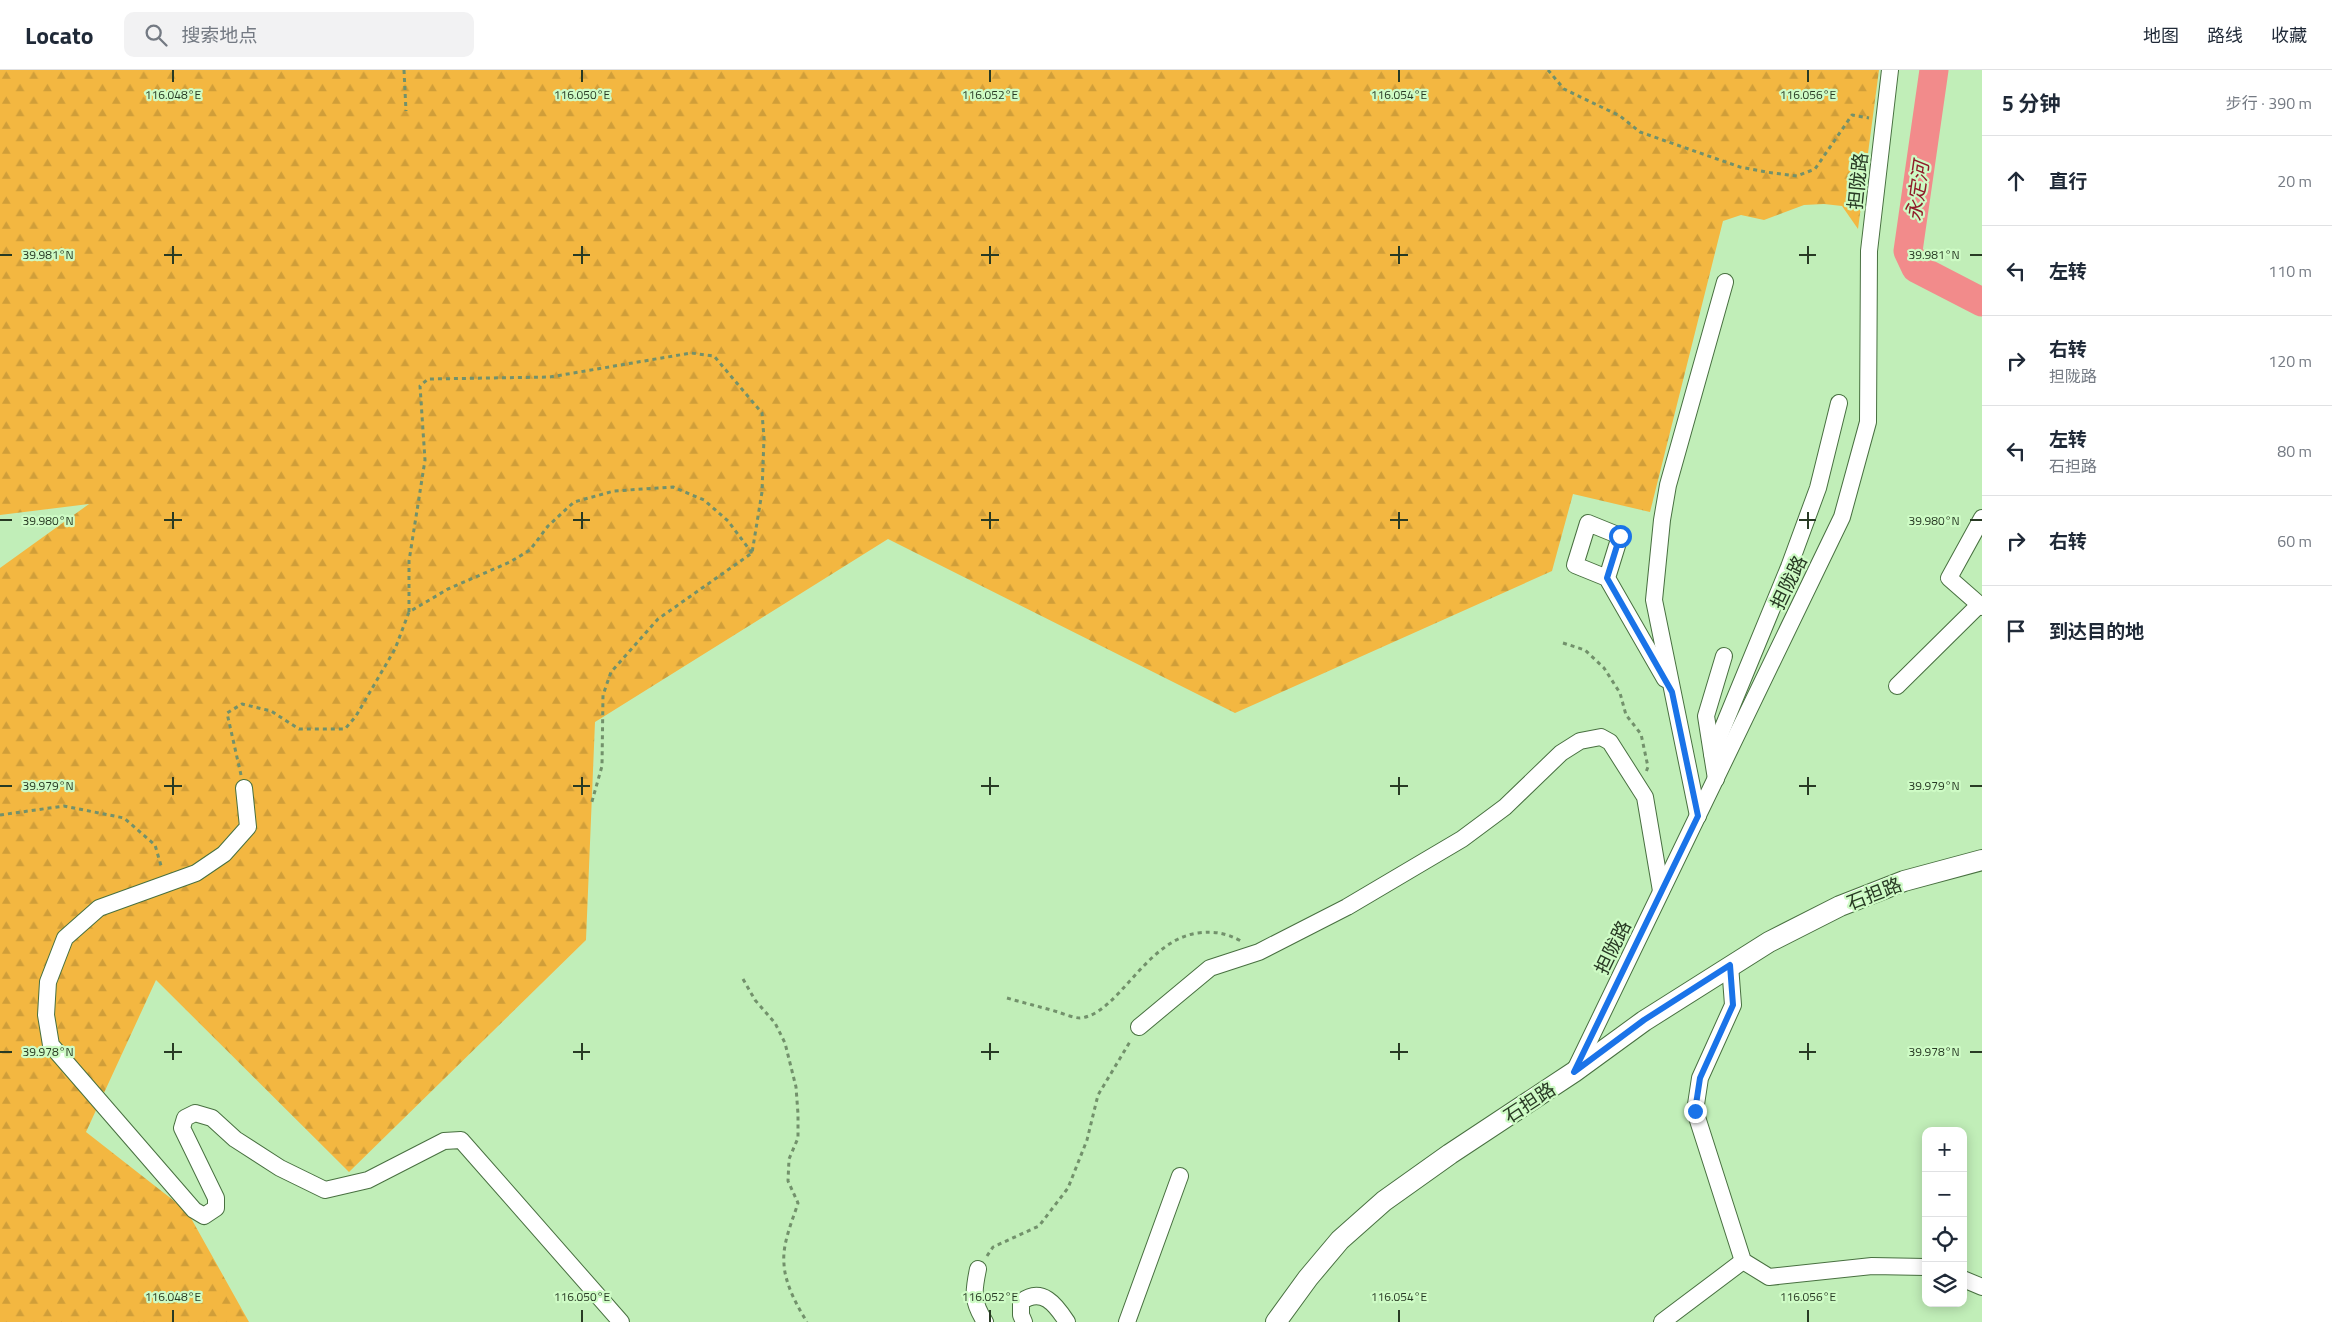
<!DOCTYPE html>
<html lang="zh">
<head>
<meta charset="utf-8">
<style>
	:root { --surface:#fff; --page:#f2f2f3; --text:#1f2937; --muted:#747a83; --line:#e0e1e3 }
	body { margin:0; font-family:"Titillium Web","Noto Sans SC",sans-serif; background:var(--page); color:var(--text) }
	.controls { position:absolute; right:15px; bottom:15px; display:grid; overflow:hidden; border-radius:10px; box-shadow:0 2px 12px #0003 }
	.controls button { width:45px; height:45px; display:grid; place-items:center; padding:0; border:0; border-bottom:1px solid var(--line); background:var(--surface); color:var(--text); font:25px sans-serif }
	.stop { position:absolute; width:15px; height:15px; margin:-11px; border:4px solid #1a73e8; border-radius:50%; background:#fff }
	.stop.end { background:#1a73e8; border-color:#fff; box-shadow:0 1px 5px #0008 }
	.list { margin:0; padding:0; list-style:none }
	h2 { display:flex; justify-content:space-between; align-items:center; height:65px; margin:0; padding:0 20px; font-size:21px }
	h2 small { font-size:16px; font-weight:400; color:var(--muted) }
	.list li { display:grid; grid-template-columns:32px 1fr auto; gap:15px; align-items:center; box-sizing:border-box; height:90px; padding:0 20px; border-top:1px solid var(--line) }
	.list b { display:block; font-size:19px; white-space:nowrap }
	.list p { margin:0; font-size:16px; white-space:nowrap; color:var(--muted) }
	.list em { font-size:16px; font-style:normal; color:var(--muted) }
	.icon { flex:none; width:28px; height:28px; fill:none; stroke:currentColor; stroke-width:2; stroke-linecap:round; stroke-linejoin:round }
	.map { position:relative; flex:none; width:1982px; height:1252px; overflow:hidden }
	header { display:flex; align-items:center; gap:30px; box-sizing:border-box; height:70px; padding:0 25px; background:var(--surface); border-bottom:1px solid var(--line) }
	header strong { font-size:24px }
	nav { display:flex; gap:28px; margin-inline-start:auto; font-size:18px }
	.search { width:350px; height:45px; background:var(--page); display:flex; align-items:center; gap:12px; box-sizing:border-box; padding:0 18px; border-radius:10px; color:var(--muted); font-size:19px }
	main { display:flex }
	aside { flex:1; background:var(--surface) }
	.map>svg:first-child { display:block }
</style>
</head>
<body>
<header>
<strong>Locato</strong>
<div class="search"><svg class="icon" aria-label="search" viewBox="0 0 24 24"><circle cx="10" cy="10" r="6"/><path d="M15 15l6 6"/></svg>搜索地点</div>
<nav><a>地图</a><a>路线</a><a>收藏</a></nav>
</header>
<main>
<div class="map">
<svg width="1982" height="1252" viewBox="0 0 1982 1252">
	<defs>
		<pattern id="forest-firs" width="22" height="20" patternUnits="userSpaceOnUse" patternTransform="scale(1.25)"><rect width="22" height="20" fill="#f3b741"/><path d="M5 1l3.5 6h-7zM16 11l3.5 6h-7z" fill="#d09e39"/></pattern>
	</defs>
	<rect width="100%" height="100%" fill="#c1eeb8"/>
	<path fill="url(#forest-firs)" d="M0 0H1879L1858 159 1842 136 1824 134 1804 135 1764 150 1741 145 1723 151 1650 442 1573 424 1552 501 1235 643 888 469 595 652 586 870 349 1102 156 910 86 1062 187 1141 249 1252H0V498L89 434 0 445Z"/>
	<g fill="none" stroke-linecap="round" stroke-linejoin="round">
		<path stroke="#f28b8b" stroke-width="29" d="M1934 0 1908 181 1916 198 1982 232"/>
		<g stroke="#487040" stroke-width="18">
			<g id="minor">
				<path d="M1982 448 1949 508 1982 537"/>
				<path d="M1607 508 1575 495 1588 453 1620 466 1607 508 1665 609"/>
				<path d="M1897 616 1979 535"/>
				<path d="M1712 684 1706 646 1724 586"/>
				<path d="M1716 709 1712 684 1789 497 1818 418 1839 333"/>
				<path d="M244 718 248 757 224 784 196 803 99 838 65 868 48 912 46 945 51 975 194 1140 204 1146 216 1138V1128L182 1058 185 1048 195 1043 212 1048 235 1069 280 1098 325 1120 368 1110 444 1071 461 1070 621 1252"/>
				<path d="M1698 746 1654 530 1662 450 1668 415 1725 212"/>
				<path d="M1730 895 1733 935 1700 1008 1695 1041 1743 1191 1769 1207 1872 1196 1926 1197"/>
				<path d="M1139 957 1210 898 1259 882 1347 837 1462 769 1505 737 1561 683 1580 671 1601 667 1610 672 1645 727 1661 821"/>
				<path d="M1574 1002 1842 447 1868 352 1869 181 1890 0"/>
				<path d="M978 1199C973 1223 972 1231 985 1252"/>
				<path d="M1963 1209 1982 1217"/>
				<path d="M1024 1252 1021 1245V1232C1042 1216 1056 1235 1067 1252"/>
				<path d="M1127 1252 1180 1106"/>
				<path d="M1662 1252 1743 1191"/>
			</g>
		</g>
		<g stroke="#487040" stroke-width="22">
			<path id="major" d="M1276 1252 1308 1208 1340 1170 1384 1131 1450 1084 1574 1002 1644 951 1769 872 1840 836 1904 811 1982 790"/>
		</g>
		<g stroke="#72916b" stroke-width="3" stroke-dasharray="4 4" stroke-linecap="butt">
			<path d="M404 0 406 41"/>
			<path d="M1548 0 1564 19 1620 46 1640 62 1740 97 1766 102 1797 106 1815 99 1852 45 1869 48"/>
			<path d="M409 542V491L425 390 420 316 428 309 550 307 691 283 714 286 762 343 764 368 762 422 752 483 658 549 611 602 603 625 602 696 591 735"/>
			<path d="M1563 573 1585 580 1604 598 1620 623 1626 645 1641 664 1648 697 1646 702"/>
			<path d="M241 705 227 643 242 634 271 641 299 659H345L356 646 395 579 409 542 448 519 510 492 530 480 548 456 574 432 614 421 673 417 704 430 728 451 752 483"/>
			<path d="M0 745 64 736 124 748 155 775 162 799"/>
			<path d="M743 909 755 930 775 953 785 973 796 1017 798 1044V1068L789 1089 788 1111 798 1133C792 1152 782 1174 784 1194 785 1214 797 1236 807 1252"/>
			<path d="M1007 928C1024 933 1041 937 1058 942 1064 944 1074 948 1080 948 1118 945 1145 870 1198 863 1215 861 1226 863 1241 871"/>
			<path d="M987 1186 993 1177 1039 1156 1068 1118 1087 1070 1098 1025 1131 970"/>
		</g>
		<use href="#minor" stroke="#fff" stroke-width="16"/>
		<use href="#major" stroke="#fff" stroke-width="20"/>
	</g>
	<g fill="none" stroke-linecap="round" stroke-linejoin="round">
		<path stroke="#1a73e8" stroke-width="6" d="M1620 466 1607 508 1672 622 1698 746 1574 1002 1644 950 1730 895 1733 935 1700 1008 1695 1041"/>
	</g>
	<path fill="none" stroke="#283a24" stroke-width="2" d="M173 0V12M582 0V12M990 0V12M1399 0V12M1808 0V12M173 176V194M582 176V194M990 176V194M1399 176V194M1808 176V194M0 185H12M164 185H182M573 185H590M981 185H999M1390 185H1408M1799 185H1816M1970 185H1982M173 442V459M582 442V459M990 442V459M1399 442V459M1808 442V459M0 450H12M164 450H182M573 450H590M981 450H999M1390 450H1408M1799 450H1816M1970 450H1982M173 707V725M582 707V725M990 707V725M1399 707V725M1808 707V725M0 716H12M164 716H182M573 716H590M981 716H999M1390 716H1408M1799 716H1816M1970 716H1982M173 973V990M582 973V990M990 973V990M1399 973V990M1808 973V990M0 982H12M164 982H182M573 982H590M981 982H999M1390 982H1408M1799 982H1816M1970 982H1982M173 1240V1252M582 1240V1252M990 1240V1252M1399 1240V1252M1808 1240V1252"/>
	<g text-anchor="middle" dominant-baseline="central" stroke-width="4.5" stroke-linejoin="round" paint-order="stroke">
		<g font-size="19" fill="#283a24" stroke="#cefbc5">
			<text transform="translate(1857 111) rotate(-84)">担陇路</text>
			<text transform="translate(1788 512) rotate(-64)">担陇路</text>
			<text transform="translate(1874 823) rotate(-21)">石担路</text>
			<text transform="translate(1612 877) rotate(-64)">担陇路</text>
			<text transform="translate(1529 1032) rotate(-33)">石担路</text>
		</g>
		<g font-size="20" font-style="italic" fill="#8f1c2a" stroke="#cefbc5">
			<text transform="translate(1917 121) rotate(-82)">永定河</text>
		</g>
	</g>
	<g font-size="12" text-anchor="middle" fill="#283a24" stroke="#cefbc5" stroke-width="4.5" stroke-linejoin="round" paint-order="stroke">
		<text x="173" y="29">116.048°E</text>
		<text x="582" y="29">116.050°E</text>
		<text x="990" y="29">116.052°E</text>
		<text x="1399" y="29">116.054°E</text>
		<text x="1808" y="29">116.056°E</text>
		<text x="48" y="189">39.981°N</text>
		<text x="1934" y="189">39.981°N</text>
		<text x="48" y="455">39.980°N</text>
		<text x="1934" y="455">39.980°N</text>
		<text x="48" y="720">39.979°N</text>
		<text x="1934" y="720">39.979°N</text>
		<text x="48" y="986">39.978°N</text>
		<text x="1934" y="986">39.978°N</text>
		<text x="173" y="1231">116.048°E</text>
		<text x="582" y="1231">116.050°E</text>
		<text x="990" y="1231">116.052°E</text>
		<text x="1399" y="1231">116.054°E</text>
		<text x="1808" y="1231">116.056°E</text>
	</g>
</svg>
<div class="controls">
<button>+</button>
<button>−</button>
<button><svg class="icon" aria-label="locate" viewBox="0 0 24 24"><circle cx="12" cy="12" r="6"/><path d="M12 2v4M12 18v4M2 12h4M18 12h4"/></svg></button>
<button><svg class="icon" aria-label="layers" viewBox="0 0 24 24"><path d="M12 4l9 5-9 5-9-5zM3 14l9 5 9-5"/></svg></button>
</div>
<div class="stop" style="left:1620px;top:466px"></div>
<div class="stop end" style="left:1695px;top:1041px"></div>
</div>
<aside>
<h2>5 分钟<small>步行 · 390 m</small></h2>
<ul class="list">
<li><svg class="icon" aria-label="ahead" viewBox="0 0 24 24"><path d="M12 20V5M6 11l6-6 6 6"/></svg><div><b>直行</b></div><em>20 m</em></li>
<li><svg class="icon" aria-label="left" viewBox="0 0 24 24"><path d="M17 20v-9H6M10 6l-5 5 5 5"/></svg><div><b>左转</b></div><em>110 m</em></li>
<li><svg class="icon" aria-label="right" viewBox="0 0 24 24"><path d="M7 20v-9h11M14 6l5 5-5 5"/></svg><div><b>右转</b><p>担陇路</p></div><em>120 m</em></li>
<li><svg class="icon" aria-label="left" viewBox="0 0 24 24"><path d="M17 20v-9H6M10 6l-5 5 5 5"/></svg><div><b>左转</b><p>石担路</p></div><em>80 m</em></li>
<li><svg class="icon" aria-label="right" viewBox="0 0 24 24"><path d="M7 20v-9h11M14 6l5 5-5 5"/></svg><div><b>右转</b></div><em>60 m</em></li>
<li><svg class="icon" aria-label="arrive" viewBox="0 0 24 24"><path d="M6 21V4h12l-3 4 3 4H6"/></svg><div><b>到达目的地</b></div></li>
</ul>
</aside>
</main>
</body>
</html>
